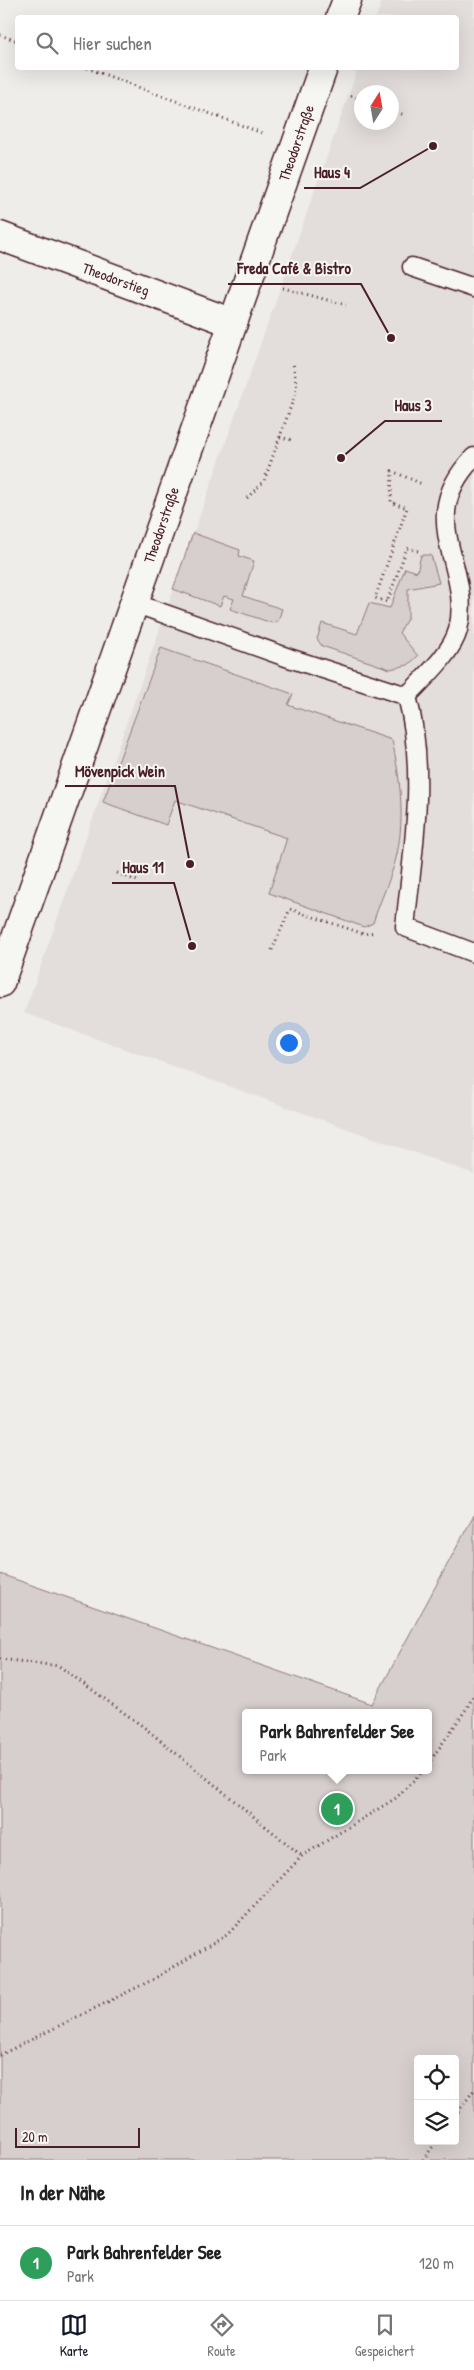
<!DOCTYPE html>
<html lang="de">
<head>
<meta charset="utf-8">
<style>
	:root { --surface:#fff; --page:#f2f2f2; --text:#222; --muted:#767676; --line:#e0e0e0; --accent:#111827 }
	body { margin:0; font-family:"Patrick Hand",sans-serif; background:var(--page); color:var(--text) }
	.controls { position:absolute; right:15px; bottom:15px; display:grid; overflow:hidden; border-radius:5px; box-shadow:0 5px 20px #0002 }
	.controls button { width:45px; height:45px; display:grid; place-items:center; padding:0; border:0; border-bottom:1px solid var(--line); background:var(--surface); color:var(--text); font:25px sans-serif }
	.compass { position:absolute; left:354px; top:85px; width:45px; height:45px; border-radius:50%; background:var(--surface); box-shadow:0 5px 20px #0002; rotate:11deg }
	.scale { position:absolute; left:15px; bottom:12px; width:125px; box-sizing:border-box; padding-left:5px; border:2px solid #4a1f2b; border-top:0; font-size:14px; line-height:18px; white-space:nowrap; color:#4a1f2b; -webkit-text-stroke:4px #f6f6f2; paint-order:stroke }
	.you { position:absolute; left:288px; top:1042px; width:18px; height:18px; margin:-12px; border:4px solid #fff; border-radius:50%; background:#1a73e8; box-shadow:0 0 0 8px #1a73e833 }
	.badge { display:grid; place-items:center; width:32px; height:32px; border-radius:50%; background:var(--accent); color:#fff; font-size:16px; font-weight:700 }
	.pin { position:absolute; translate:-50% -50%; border:2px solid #fff; box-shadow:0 1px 5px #0006 }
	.popup { position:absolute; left:242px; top:1709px; width:190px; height:65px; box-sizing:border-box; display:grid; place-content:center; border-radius:5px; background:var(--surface); filter:drop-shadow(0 1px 4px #0005); font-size:16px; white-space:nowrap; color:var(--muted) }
	.popup b { font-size:19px; color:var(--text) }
	.popup::after { content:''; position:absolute; left:50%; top:100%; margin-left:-10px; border:10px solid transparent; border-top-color:var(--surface) }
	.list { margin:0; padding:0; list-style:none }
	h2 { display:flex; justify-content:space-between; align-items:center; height:65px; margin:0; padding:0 20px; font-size:21px }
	h2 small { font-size:16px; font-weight:400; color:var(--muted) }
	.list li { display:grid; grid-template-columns:32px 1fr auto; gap:15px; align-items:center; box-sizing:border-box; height:75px; padding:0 20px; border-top:1px solid var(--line) }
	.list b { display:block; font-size:19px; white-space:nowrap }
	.list p { margin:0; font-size:16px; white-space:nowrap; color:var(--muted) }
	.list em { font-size:16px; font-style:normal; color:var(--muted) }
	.icon { flex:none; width:28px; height:28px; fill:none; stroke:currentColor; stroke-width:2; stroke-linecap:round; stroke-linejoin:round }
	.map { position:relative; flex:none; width:474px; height:2160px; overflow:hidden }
	.search { position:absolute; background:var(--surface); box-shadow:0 5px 20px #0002; left:15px; right:15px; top:15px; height:55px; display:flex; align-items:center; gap:12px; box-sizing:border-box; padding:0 18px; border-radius:5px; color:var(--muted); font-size:19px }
	.sheet { height:140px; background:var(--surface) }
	nav { display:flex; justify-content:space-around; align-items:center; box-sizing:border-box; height:70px; border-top:1px solid var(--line); background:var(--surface); font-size:14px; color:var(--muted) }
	nav a { display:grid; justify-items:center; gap:2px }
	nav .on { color:var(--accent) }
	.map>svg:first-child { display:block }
</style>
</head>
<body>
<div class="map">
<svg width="474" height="2160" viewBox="0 0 474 2160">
	<rect width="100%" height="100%" fill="#efedea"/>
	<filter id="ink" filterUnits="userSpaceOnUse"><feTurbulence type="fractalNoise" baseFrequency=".02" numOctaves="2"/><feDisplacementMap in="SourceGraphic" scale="10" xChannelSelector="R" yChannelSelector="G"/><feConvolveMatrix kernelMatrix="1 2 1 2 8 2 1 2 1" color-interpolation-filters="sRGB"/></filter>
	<g filter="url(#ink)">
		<path fill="#e3dedc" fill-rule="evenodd" d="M382 0H474V1174L24 1013 358 68H456V18L376 17ZM362 92H392V122H362Z"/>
		<g fill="#d7cfce" stroke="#90777c" fill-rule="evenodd">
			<path d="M193 533 240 550 239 556 254 561 243 596 282 609 278 621 272 623 230 609 234 599 224 596 220 606 173 589Z"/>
			<path d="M421 555H431L439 583 408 589V617L399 633 418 656 408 665 390 669 322 646 317 639 322 623 357 634 369 603 390 608 405 568 417 572Z"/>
			<path d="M161 648 293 694 288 705 392 740C400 777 405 816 397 854 392 877 380 900 373 923L364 927 269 893 287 838 175 800 166 825 103 802Z"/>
			<path d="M474 1515V2160H0V1574L372 1704ZM246 1713H428V1770H246ZM418 2059H455V2141H418Z"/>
		</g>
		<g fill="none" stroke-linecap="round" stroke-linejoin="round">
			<g stroke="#4a1f2b" stroke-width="21">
				<g id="service">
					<path d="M412 267 474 288"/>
					<path d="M134 603 289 658 407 696"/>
					<path d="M407 696C427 771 413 851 405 927L474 953"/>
					<path d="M407 696C423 679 452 653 458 630 474 565 412 520 474 457"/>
				</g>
			</g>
			<g stroke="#4a1f2b" stroke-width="31">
				<g id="minor">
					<path d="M340 18 347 0"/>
					<path d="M0 236 233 323"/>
					<path d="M0 983 323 68"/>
				</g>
			</g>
			<g stroke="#4a1f2b" stroke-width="3" stroke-dasharray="1 4" stroke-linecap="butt">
				<path d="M0 35 18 41"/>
				<path d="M87 68 262 133"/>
				<path d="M351 96 362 100"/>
				<path d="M392 110 404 115"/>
				<path d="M283 288 346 305"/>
				<path d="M280 437 291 440"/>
				<path d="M247 498 264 481 297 389 293 363"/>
				<path d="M418 551 407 548 387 602 375 598 407 508 391 502 392 471 422 484"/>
				<path d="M117 873 140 882"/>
				<path d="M272 950 290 909 364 934 375 932"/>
				<path d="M0 1659 59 1666 145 1728 302 1856"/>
				<path d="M428 1764 467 1708 474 1694"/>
				<path d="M0 2055 152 1980 227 1935 302 1856 396 1798 424 1770"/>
				<path d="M455 2116 474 2090"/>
				<path d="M423 2160 437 2141"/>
			</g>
			<use href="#service" stroke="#f6f6f2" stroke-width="18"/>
			<use href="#minor" stroke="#f6f6f2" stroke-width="28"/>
		</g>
	</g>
	<g text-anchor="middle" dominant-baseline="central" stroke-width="4" stroke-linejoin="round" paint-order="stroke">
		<g font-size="15" fill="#4a1f2b" stroke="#f6f6f2">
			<text transform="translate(296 143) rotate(-71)">Theodorstraße</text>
			<text transform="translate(116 279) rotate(20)">Theodorstieg</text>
			<text transform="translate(161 525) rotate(-71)">Theodorstraße</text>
		</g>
	</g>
	<path fill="none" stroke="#4a1f2b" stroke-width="2" d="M433 146L360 188H304M391 338L361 284H228M341 458L385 421H442M190 864L175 786H65M192 946L174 883H112"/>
	<g fill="#4a1f2b" stroke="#f6f6f2" stroke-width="2">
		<circle cx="433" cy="146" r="5"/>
		<circle cx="391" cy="338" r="5"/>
		<circle cx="341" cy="458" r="5"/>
		<circle cx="190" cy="864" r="5"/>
		<circle cx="192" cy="946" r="5"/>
	</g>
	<g font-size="16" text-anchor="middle" font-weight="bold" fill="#4a1f2b" stroke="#f6f6f2" stroke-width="4" stroke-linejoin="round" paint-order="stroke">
		<text x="332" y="178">Haus 4</text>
		<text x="294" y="274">Freda Café &amp; Bistro</text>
		<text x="413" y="411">Haus 3</text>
		<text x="120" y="777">Mövenpick Wein</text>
		<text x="143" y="873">Haus 11</text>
	</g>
</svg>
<div class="controls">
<button><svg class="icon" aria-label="locate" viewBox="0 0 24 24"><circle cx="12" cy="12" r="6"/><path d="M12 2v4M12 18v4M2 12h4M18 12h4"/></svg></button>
<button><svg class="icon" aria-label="layers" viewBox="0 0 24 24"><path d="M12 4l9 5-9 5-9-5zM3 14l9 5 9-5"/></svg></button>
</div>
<svg class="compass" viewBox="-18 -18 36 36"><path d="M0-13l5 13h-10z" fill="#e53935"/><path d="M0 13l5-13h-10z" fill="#767676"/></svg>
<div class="scale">20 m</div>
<div class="you"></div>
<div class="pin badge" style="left:337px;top:1809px;background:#2e9e5b">1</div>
<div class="popup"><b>Park Bahrenfelder See</b>Park</div>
<div class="search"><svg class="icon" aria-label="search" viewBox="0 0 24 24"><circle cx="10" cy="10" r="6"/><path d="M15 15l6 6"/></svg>Hier suchen</div>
</div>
<section class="sheet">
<h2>In der Nähe<small></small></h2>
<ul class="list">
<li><span class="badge" style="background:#2e9e5b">1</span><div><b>Park Bahrenfelder See</b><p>Park</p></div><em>120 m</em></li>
</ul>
</section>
<nav>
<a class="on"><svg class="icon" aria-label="map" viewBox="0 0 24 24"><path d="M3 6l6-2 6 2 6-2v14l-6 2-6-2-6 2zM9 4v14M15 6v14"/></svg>Karte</a>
<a><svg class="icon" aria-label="directions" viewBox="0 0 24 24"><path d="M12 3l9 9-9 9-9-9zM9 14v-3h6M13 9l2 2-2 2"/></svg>Route</a>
<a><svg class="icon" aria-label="saved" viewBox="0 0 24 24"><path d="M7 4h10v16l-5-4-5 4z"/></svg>Gespeichert</a>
</nav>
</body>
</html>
